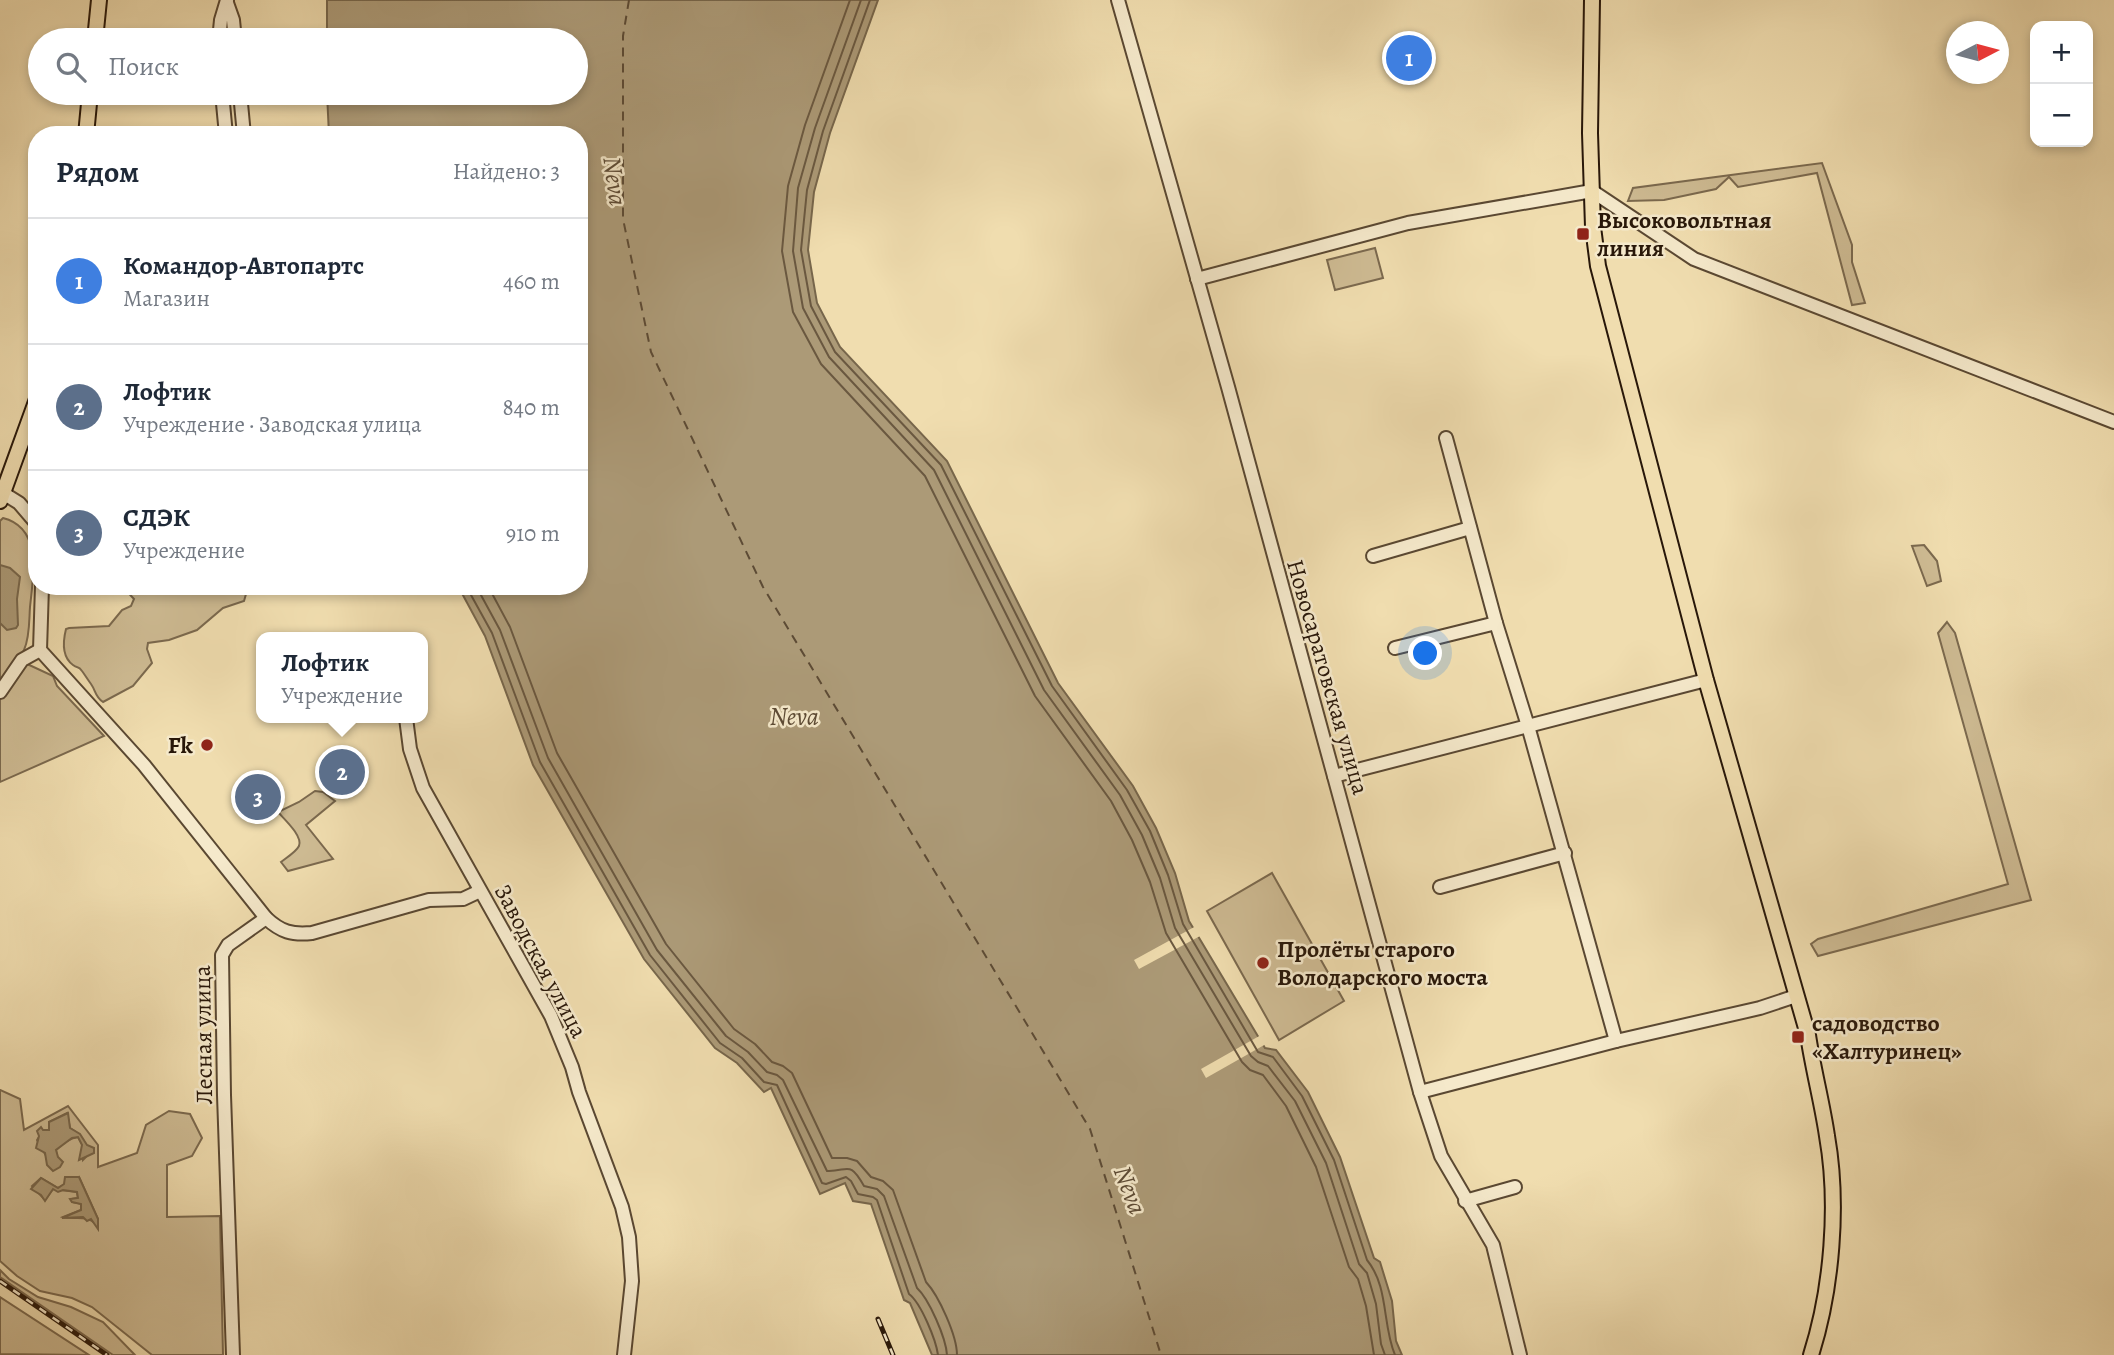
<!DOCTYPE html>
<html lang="ru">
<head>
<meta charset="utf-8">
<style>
	:root { --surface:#fff; --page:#f6f6f7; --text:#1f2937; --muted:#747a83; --line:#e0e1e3; --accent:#0f766e }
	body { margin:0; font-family:Alegreya,serif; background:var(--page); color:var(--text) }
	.controls { position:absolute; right:21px; top:21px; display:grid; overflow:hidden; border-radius:14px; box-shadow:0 4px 10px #0003 }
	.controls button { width:63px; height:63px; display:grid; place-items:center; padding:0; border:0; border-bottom:2px solid var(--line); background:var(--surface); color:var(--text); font:35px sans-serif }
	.compass { position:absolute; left:1946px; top:21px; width:63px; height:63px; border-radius:50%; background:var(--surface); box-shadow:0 4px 10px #0003; rotate:84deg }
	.you { position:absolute; left:1426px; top:654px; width:24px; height:24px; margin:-18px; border:5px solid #fff; border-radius:50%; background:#1a73e8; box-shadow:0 0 0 10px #1a73e833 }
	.badge { display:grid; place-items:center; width:46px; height:46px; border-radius:50%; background:var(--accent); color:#fff; font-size:23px; font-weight:700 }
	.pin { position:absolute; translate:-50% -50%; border:4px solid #fff; box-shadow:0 2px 7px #0006 }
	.popup { position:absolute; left:256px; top:632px; width:172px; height:91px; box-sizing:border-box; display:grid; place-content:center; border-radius:14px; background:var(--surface); filter:drop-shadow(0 2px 5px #0005); font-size:23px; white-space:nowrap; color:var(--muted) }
	.popup b { font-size:26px; color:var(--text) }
	.popup::after { content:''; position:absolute; left:50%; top:100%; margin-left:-14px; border:14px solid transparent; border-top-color:var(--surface) }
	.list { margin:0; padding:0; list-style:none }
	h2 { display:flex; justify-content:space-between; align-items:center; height:91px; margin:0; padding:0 28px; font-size:30px }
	h2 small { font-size:23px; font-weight:400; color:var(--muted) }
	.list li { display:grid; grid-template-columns:46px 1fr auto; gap:21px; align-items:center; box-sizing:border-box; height:126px; padding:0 28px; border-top:2px solid var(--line) }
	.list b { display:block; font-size:26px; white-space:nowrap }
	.list p { margin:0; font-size:23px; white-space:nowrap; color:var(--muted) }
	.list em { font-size:23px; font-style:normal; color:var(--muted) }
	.icon { flex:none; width:38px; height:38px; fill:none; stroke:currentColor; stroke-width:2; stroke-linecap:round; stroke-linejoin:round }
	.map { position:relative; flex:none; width:2114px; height:1355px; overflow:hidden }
	.search { position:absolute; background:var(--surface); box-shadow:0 4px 10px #0003; left:28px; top:28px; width:560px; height:77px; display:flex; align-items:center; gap:18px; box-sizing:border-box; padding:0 24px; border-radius:38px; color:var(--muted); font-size:26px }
	.panel { position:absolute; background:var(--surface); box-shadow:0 4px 10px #0003; left:28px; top:126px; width:560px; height:469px; border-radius:28px }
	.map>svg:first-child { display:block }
</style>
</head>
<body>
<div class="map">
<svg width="2114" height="1355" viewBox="0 0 2114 1355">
	<rect width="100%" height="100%" fill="#f0ddaf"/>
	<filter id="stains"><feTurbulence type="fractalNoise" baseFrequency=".00286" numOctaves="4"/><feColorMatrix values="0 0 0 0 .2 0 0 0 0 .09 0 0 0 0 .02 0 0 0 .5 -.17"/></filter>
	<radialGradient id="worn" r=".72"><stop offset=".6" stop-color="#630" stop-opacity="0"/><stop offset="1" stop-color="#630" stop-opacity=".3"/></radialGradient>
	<g fill="#cebb93" stroke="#7b694e" stroke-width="2" fill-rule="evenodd">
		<path d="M1822 163 1852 245V262L1865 303 1852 305 1817 173 1738 187 1729 177 1716 189 1664 200 1628 201 1633 188Z"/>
		<path d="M1375 248 1383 278 1335 290 1327 260Z"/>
		<path d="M3 518C43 528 33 577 30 607 29 620 30 637 24 650 19 662 8 674 0 686V521Z"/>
		<path d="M1924 545 1937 561 1941 581 1927 586 1912 546Z"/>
		<path d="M122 586H193L211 594 241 590 246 594 244 601 223 608 197 630 169 640 148 643 147 649 152 663 133 686 103 702C95 697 96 691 91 684 88 680 85 675 82 671 78 665 78 669 73 665 62 657 63 641 66 629L69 628 109 626 122 610 131 606 134 599Z"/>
		<path d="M1947 622 1955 633 2031 900 1818 956 1811 944 1818 939 2008 884 1938 633Z"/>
		<path d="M25 663 53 676 57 686 104 736 0 782V696Z"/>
		<path d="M315 791 323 792 335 801 306 825 333 859 288 871 281 862C286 858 296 852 299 846 303 836 284 819 278 812L299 802Z"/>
		<path d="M1272 873 1344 1001 1279 1040 1207 911Z"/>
		<path d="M0 1090 20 1099 24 1130 68 1106 98 1145V1167L137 1153 146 1125 169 1111 190 1114 202 1138 192 1156 167 1165V1217L220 1216 223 1355H152L92 1307 72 1298 40 1291 17 1276 0 1261ZM67 1113 70 1128C82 1135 86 1142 88 1155L83 1160 82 1144 78 1137C69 1138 62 1144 56 1150L57 1157 48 1159 37 1140 43 1131 49 1130V1122ZM79 1177 98 1219 96 1224C86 1214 75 1220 63 1217L81 1210 82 1204 72 1202 71 1199 78 1198 77 1192 53 1189 45 1200 32 1186 41 1178 58 1188Z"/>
		<path d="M0 1270 9 1279 38 1297 71 1307 103 1322 135 1355H113L0 1277Z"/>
		<path d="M0 1297 89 1355 0 1354Z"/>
	</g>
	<g fill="#ac9a77" stroke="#77664b" stroke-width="2">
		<path d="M327 0H878L830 133 814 192 808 250 817 303 840 347 947 461 1058 683 1133 786 1156 828 1175 873 1189 921 1265 1048 1276 1050 1308 1092 1340 1157 1374 1258 1380 1262 1392 1301 1396 1341 1402 1355H932L910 1303 904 1300 871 1204 853 1201 845 1183 820 1194 771 1088 764 1092 737 1063 715 1048 644 959 533 765 485 636 458 586H579V135H329L327 93H576V40H327Z"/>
		<path d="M0 565 10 568 20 577 17 599 18 625 16 628 7 630 0 623Z"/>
		<path d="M68 1113 70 1128 80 1134 87 1145 94 1148V1153L79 1160 82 1145 78 1137 72 1138 56 1150 58 1157 63 1162 60 1167 53 1171 47 1165 45 1153 36 1148 39 1136 37 1131 41 1127 43 1130H49V1122Z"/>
		<path d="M65 1177H79L98 1219V1229L91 1219 87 1221 83 1217 62 1218 81 1210V1204L72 1202 70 1199 78 1198 77 1192 63 1190 58 1192 53 1189 45 1201 41 1195 31 1189 41 1178 58 1188 64 1184Z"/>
	</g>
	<g fill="#f0ddaf">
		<path d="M1196 926 1202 935 1139 969 1134 960Z"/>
		<path d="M1261 1035 1266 1044 1206 1078 1201 1069Z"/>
	</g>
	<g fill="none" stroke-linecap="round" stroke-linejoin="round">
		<g stroke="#6a5840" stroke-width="2">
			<path d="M850 0 805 125 788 186 782 251 793 312 821 364 925 476 1035 696 1111 801 1132 840 1150 882 1166 933 1242 1062 1250 1070 1263 1075 1286 1106 1316 1167 1349 1267 1358 1279 1366 1306 1374 1355"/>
			<path d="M861 0 815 128 798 188 793 251 803 308 829 357 934 470 1044 690 1120 795 1142 835 1160 878 1175 928 1251 1056 1258 1062 1268 1066 1295 1101 1326 1163 1359 1264 1367 1273 1376 1304 1381 1344 1385 1355"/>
			<path d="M870 0 823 131 807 190 801 250 811 306 835 352 941 465 1052 686 1127 790 1150 831 1168 875 1183 924 1258 1052 1273 1057 1302 1096 1334 1160 1367 1260C1389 1287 1382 1324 1395 1355"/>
			<path d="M466 586 492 633 540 762 650 955 720 1043 742 1058 764 1082 777 1085 822 1183 826 1184 846 1177 851 1181 858 1194 873 1197 877 1200 909 1294C921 1303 936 1340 938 1355"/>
			<path d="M476 586 500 630 548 758 657 950 726 1036 748 1052 767 1072 777 1075 783 1080 827 1171C848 1172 849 1159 864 1186L877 1189 884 1196 917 1288C929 1299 946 1338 947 1355"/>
			<path d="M488 586 510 627 557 753 666 944 734 1029 755 1044 772 1062 783 1066 792 1073 832 1158H847L857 1161 871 1177 883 1181 893 1190 926 1282C939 1296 957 1336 957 1355"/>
		</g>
		<path stroke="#5d4b35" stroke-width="2" stroke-dasharray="9 7" stroke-linecap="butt" d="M629 0 623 36V219L651 352 763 587 1090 1129 1161 1355"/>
		<g stroke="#5a4832" stroke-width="16">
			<g id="minor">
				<path d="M1118 0 1228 387 1420 1092 1441 1156 1493 1245 1520 1355"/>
				<path d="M227 3 233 20 235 40"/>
				<path d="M219 40 221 20 227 0"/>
				<path d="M222 93 226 135"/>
				<path d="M240 93 244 135"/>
				<path d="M1197 279 1408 223 1592 191 1694 259 2114 422"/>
				<path d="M1446 438 1496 623 1528 726 1616 1041"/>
				<path d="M3 493 19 503 37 524"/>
				<path d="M1373 556 1470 528"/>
				<path d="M42 586 40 650 144 765 266 918C281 932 292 935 312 933L429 900 463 899 480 891"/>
				<path d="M1395 648 1496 623"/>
				<path d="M0 692 22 660 40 650"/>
				<path d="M406 718 410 749 423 788 551 1016 572 1067 579 1092 622 1207 629 1237 632 1281 624 1355"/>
				<path d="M1334 776 1706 680"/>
				<path d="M1440 887 1565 853"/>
				<path d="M1420 1092 1616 1041 1760 1008 1796 996"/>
				<path d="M1465 1201 1515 1187"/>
				<path d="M233 1355 224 1095 222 955 228 945 266 918"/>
			</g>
		</g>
		<g stroke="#281709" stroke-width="18">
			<g id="major">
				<path d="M1592 0 1590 133 1593 227 1598 266 1706 680 1808 1035C1813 1069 1822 1102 1827 1136 1839 1204 1832 1289 1811 1355"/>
				<path d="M95 40 99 0"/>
				<path d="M86 135 90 93"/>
				<path d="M0 501 37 399"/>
			</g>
		</g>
		<use href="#minor" stroke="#f5e9cb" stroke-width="12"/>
		<use href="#major" stroke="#f0ddaf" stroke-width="14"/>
		<g stroke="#281709" stroke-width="5">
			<g id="rail">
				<path d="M0 1281 107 1355"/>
				<path d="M878 1319 893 1355"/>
			</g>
		</g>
		<use href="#rail" stroke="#f5e9cb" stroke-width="2.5" stroke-dasharray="8" stroke-linecap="butt"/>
	</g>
	<g fill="#8f2418" stroke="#f5e9cb" stroke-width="2.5">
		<rect x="1576" y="227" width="14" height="14" rx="3.5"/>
		<circle cx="207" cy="745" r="7"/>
		<circle cx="1263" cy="963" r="7"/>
		<rect x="1791" y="1030" width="14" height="14" rx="3.5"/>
	</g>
	<g text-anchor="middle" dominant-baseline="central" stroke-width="5" stroke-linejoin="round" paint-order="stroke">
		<g font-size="24" font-weight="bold" fill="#281709" stroke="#f5e9cb" text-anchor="start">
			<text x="1597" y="220">Высоковольтная<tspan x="1597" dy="28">линия</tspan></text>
			<text x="193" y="745" text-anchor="end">Fk</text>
			<text x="1277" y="949">Пролёты старого<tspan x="1277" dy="28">Володарского моста</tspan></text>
			<text x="1812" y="1023">садоводство<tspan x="1812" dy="28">«Халтуринец»</tspan></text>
		</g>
		<g font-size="24" fill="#281709" stroke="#f5e9cb">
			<text transform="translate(1328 677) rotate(74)">Новосаратовская улица</text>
			<text transform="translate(541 961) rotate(62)">Заводская улица</text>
			<text transform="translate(203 1035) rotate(-91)">Лесная улица</text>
		</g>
		<g font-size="26" font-style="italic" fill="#5d4b35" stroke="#f5e9cb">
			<text transform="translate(615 181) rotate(82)">Neva</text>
			<text x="794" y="716">Neva</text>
			<text transform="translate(1130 1190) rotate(69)">Neva</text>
		</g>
	</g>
	<rect width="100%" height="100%" filter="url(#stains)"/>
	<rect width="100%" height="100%" fill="url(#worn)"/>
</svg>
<div class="controls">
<button>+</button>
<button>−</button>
</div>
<svg class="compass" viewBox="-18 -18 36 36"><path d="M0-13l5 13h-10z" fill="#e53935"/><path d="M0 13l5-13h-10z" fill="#747a83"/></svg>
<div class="you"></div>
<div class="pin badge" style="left:1409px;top:58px;background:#3f7fe0">1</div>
<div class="pin badge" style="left:342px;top:772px;background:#5c6f8a">2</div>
<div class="popup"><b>Лофтик</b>Учреждение</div>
<div class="pin badge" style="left:258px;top:797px;background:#5c6f8a">3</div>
<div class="search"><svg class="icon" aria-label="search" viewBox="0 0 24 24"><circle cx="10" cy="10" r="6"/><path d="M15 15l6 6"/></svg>Поиск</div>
<section class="panel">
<h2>Рядом<small>Найдено: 3</small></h2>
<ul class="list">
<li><span class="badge" style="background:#3f7fe0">1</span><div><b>Командор-Автопартс</b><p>Магазин</p></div><em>460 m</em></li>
<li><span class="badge" style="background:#5c6f8a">2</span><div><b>Лофтик</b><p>Учреждение · Заводская улица</p></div><em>840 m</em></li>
<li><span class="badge" style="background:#5c6f8a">3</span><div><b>СДЭК</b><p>Учреждение</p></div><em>910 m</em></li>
</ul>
</section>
</div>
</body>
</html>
